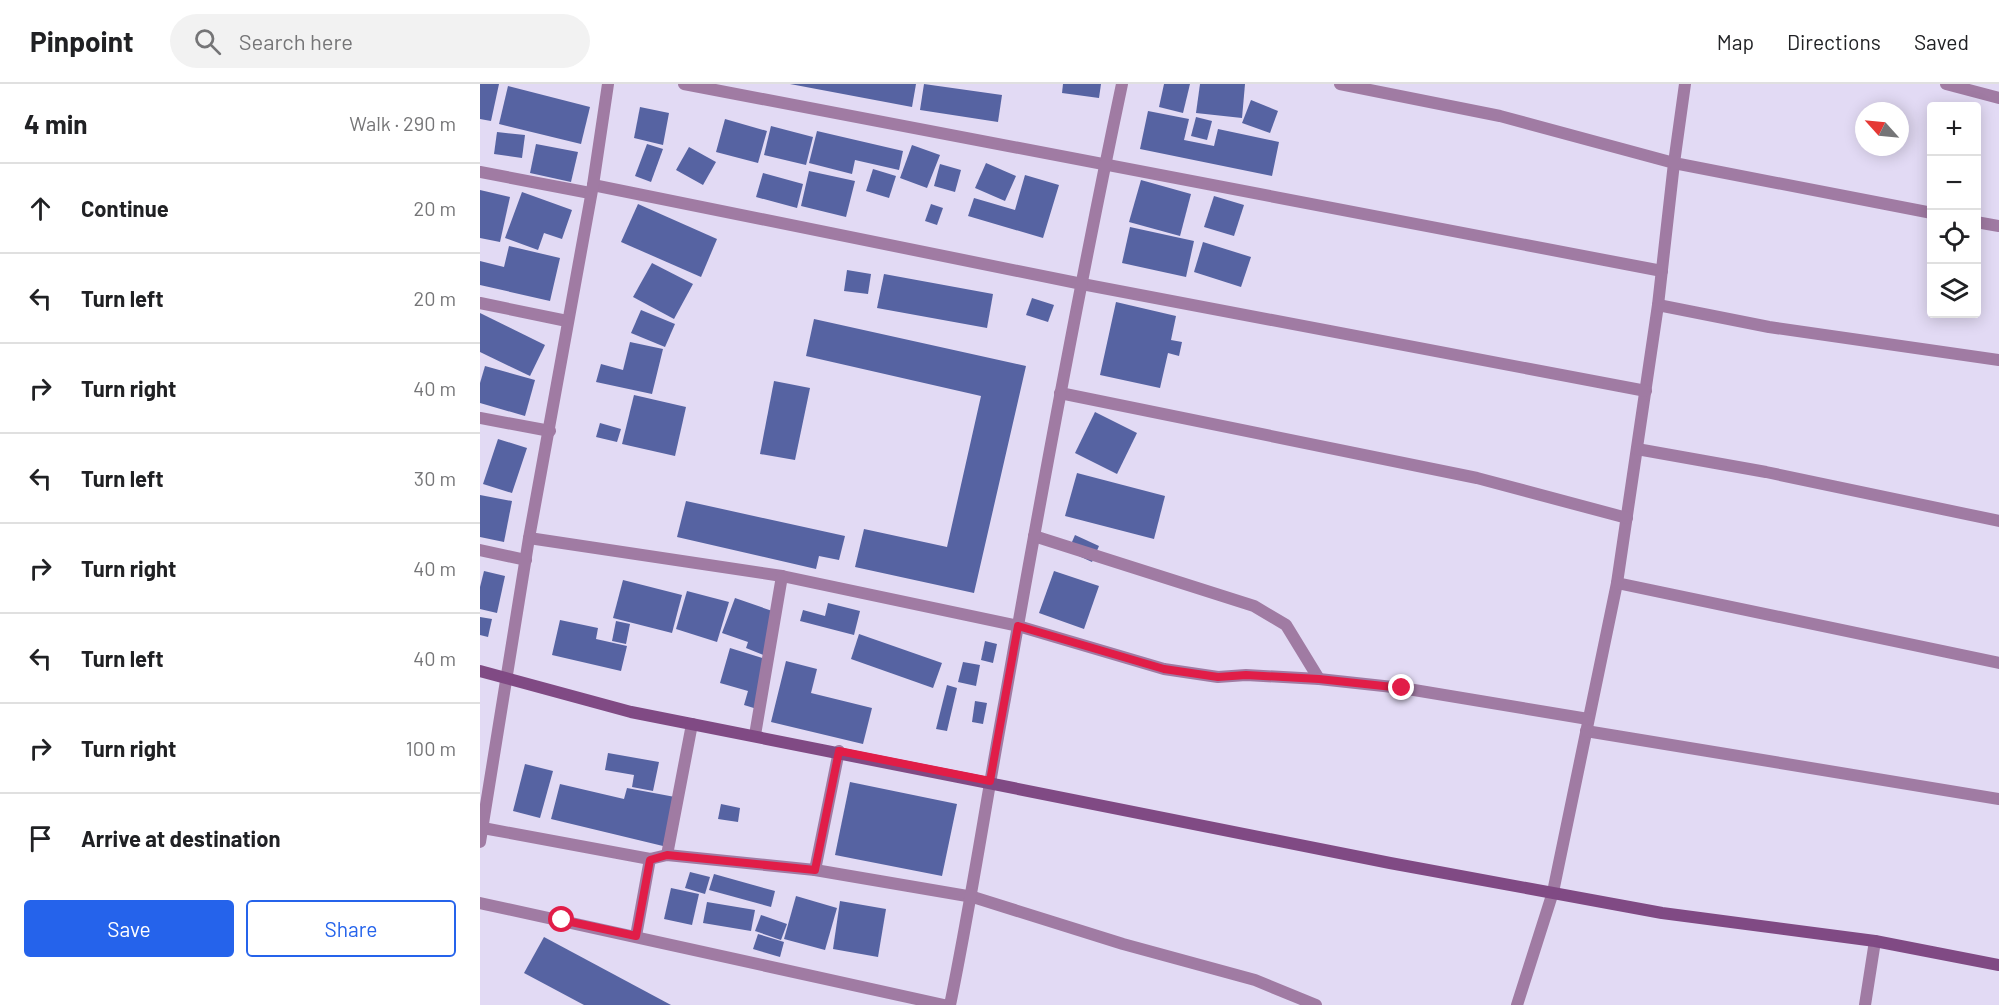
<!DOCTYPE html>
<html lang="en">
<head>
<meta charset="utf-8">
<style>
	:root { --surface:#fff; --page:#f2f2f2; --text:#202124; --muted:#757577; --line:#e0e0e0; --accent:#2563eb }
	body { margin:0; font-family:Barlow,sans-serif; background:var(--page); color:var(--text) }
	.controls { position:absolute; right:18px; top:18px; display:grid; overflow:hidden; border-radius:6px; box-shadow:0 3px 15px #0003 }
	.controls button { width:54px; height:54px; display:grid; place-items:center; padding:0; border:0; border-bottom:2px solid var(--line); background:var(--surface); color:var(--text); font:30px sans-serif }
	.compass { position:absolute; left:1375px; top:18px; width:54px; height:54px; border-radius:50%; background:var(--surface); box-shadow:0 3px 15px #0003; rotate:297deg }
	.stop { position:absolute; width:18px; height:18px; margin:-14px; border:4px solid #e11d48; border-radius:50%; background:#fff }
	.stop.end { background:#e11d48; border-color:#fff; box-shadow:0 2px 6px #0008 }
	.list { margin:0; padding:0; list-style:none }
	h2 { display:flex; justify-content:space-between; align-items:center; height:78px; margin:0; padding:0 24px; font-size:26px }
	h2 small { font-size:20px; font-weight:400; color:var(--muted) }
	.list li { display:grid; grid-template-columns:39px 1fr auto; gap:18px; align-items:center; box-sizing:border-box; height:90px; padding:0 24px; border-top:2px solid var(--line) }
	.list b { display:block; font-size:22px; white-space:nowrap }
	.list em { font-size:20px; font-style:normal; color:var(--muted) }
	.actions { display:flex; gap:12px; padding:18px 24px }
	.actions a { flex:1; padding:14px 0; border:2px solid var(--accent); border-radius:6px; text-align:center; font-size:21px; color:var(--accent) }
	.actions .main { background:var(--accent); color:#fff }
	.icon { flex:none; width:33px; height:33px; fill:none; stroke:currentColor; stroke-width:2; stroke-linecap:round; stroke-linejoin:round }
	.map { position:relative; flex:none; width:1519px; height:921px; overflow:hidden }
	header { display:flex; align-items:center; gap:36px; box-sizing:border-box; height:84px; padding:0 30px; background:var(--surface); border-bottom:2px solid var(--line) }
	header strong { font-size:28px }
	nav { display:flex; gap:33px; margin-inline-start:auto; font-size:21px }
	.search { width:420px; height:54px; background:var(--page); display:flex; align-items:center; gap:15px; box-sizing:border-box; padding:0 21px; border-radius:33px; color:var(--muted); font-size:22px }
	main { display:flex }
	aside { flex:1; background:var(--surface) }
	.map>svg:first-child { display:block }
</style>
</head>
<body>
<header>
<strong>Pinpoint</strong>
<div class="search"><svg class="icon" aria-label="search" viewBox="0 0 24 24"><circle cx="10" cy="10" r="6"/><path d="M15 15l6 6"/></svg>Search here</div>
<nav><a>Map</a><a>Directions</a><a>Saved</a></nav>
</header>
<main>
<aside>
<h2>4 min<small>Walk · 290 m</small></h2>
<ul class="list">
<li><svg class="icon" aria-label="ahead" viewBox="0 0 24 24"><path d="M12 20V5M6 11l6-6 6 6"/></svg><div><b>Continue</b></div><em>20 m</em></li>
<li><svg class="icon" aria-label="left" viewBox="0 0 24 24"><path d="M17 20v-9H6M10 6l-5 5 5 5"/></svg><div><b>Turn left</b></div><em>20 m</em></li>
<li><svg class="icon" aria-label="right" viewBox="0 0 24 24"><path d="M7 20v-9h11M14 6l5 5-5 5"/></svg><div><b>Turn right</b></div><em>40 m</em></li>
<li><svg class="icon" aria-label="left" viewBox="0 0 24 24"><path d="M17 20v-9H6M10 6l-5 5 5 5"/></svg><div><b>Turn left</b></div><em>30 m</em></li>
<li><svg class="icon" aria-label="right" viewBox="0 0 24 24"><path d="M7 20v-9h11M14 6l5 5-5 5"/></svg><div><b>Turn right</b></div><em>40 m</em></li>
<li><svg class="icon" aria-label="left" viewBox="0 0 24 24"><path d="M17 20v-9H6M10 6l-5 5 5 5"/></svg><div><b>Turn left</b></div><em>40 m</em></li>
<li><svg class="icon" aria-label="right" viewBox="0 0 24 24"><path d="M7 20v-9h11M14 6l5 5-5 5"/></svg><div><b>Turn right</b></div><em>100 m</em></li>
<li><svg class="icon" aria-label="arrive" viewBox="0 0 24 24"><path d="M6 21V4h12l-3 4 3 4H6"/></svg><div><b>Arrive at destination</b></div></li>
</ul>
<div class="actions"><a class="main">Save</a><a>Share</a></div>
</aside>
<div class="map">
<svg width="1519" height="921" viewBox="0 0 1519 921">
	<rect width="100%" height="100%" fill="#e2daf4"/>
	<g fill="#5663a2">
		<path d="M0 0H19L11 37 0 35Z"/>
		<path d="M310 0H436L432 23Z"/>
		<path d="M444 0 522 11 518 38 440 26Z"/>
		<path d="M583 0H621L619 14 582 9Z"/>
		<path d="M684 0H710L703 29 679 23Z"/>
		<path d="M720 0H765L762 34 716 29Z"/>
		<path d="M28 2 110 23 101 60 19 40Z"/>
		<path d="M771 16 798 27 790 49 762 39Z"/>
		<path d="M160 23 189 29 183 61 154 54Z"/>
		<path d="M668 27 709 35 704 56 734 62 738 45 799 58 792 92 660 65Z"/>
		<path d="M716 33 732 37 727 56 711 52Z"/>
		<path d="M245 35 287 47 278 79 236 68Z"/>
		<path d="M291 42 333 53 326 81 284 71Z"/>
		<path d="M337 47 423 67 419 86 375 76 372 90 329 79Z"/>
		<path d="M17 48 45 51 42 74 14 70Z"/>
		<path d="M56 60 98 68 91 98 50 89Z"/>
		<path d="M167 60 183 65 171 98 155 92Z"/>
		<path d="M432 61 460 71 447 104 420 94Z"/>
		<path d="M209 63 236 78 223 101 196 86Z"/>
		<path d="M506 79 536 92 525 117 495 104Z"/>
		<path d="M460 80 481 86 475 108 454 102Z"/>
		<path d="M393 85 416 92 409 114 386 107Z"/>
		<path d="M329 87 375 97 366 133 321 122Z"/>
		<path d="M283 89 323 100 317 124 276 113Z"/>
		<path d="M545 91 579 101 563 154 488 132 494 114 535 126Z"/>
		<path d="M661 96 711 110 700 152 649 138Z"/>
		<path d="M0 106 30 113 20 158 0 154Z"/>
		<path d="M42 108 92 126 82 155 64 149 58 166 25 154Z"/>
		<path d="M734 112 764 121 754 152 724 143Z"/>
		<path d="M158 120 237 155 221 193 141 158Z"/>
		<path d="M451 120 463 124 457 141 445 137Z"/>
		<path d="M650 143 714 157 706 193 642 179Z"/>
		<path d="M723 158 771 173 761 203 714 188Z"/>
		<path d="M29 162 80 174 70 217 0 201V177L24 183Z"/>
		<path d="M172 179 213 200 194 235 153 213Z"/>
		<path d="M367 186 391 190 388 210 364 207Z"/>
		<path d="M404 190 513 210 507 244 397 224Z"/>
		<path d="M552 214 574 221 568 238 546 231Z"/>
		<path d="M636 218 696 232 691 256 702 258 699 272 688 269 680 304 620 291Z"/>
		<path d="M161 226 195 240 185 263 151 249Z"/>
		<path d="M0 229 65 261 50 292 0 268Z"/>
		<path d="M334 235 546 282 494 509 375 483 384 445 467 463 501 312 326 272Z"/>
		<path d="M150 258 183 265 172 310 116 298 121 280 143 286Z"/>
		<path d="M5 282 55 296 45 332 0 319V299Z"/>
		<path d="M294 297 330 304 315 376 280 370Z"/>
		<path d="M154 311 206 323 195 372 142 360Z"/>
		<path d="M615 328 657 349 637 390 595 369Z"/>
		<path d="M120 339 141 345 137 358 116 353Z"/>
		<path d="M18 355 47 364 32 409 3 400Z"/>
		<path d="M597 389 685 412 674 455 585 432Z"/>
		<path d="M0 411 32 417 24 458 0 453Z"/>
		<path d="M206 417 365 452 359 476 339 472 336 485 197 453Z"/>
		<path d="M595 451 619 462 612 478 588 467Z"/>
		<path d="M4 487 25 492 17 529 0 525V503Z"/>
		<path d="M574 487 619 502 604 545 559 529Z"/>
		<path d="M143 496 202 511 192 549 133 534Z"/>
		<path d="M207 507 249 518 237 558 196 545Z"/>
		<path d="M255 514 301 530 286 572 266 564 268 558 242 549Z"/>
		<path d="M348 519 380 527 374 551 320 537 323 526 345 532Z"/>
		<path d="M0 533 12 535 8 553 0 551Z"/>
		<path d="M80 536 118 544 116 555 147 562 141 587 72 571Z"/>
		<path d="M136 537 150 540 146 560 132 557Z"/>
		<path d="M379 550 462 579 453 604 371 575Z"/>
		<path d="M505 557 517 560 513 579 501 576Z"/>
		<path d="M250 564 292 577 277 625 264 621 268 607 240 599Z"/>
		<path d="M306 577 337 585 331 609 392 624 383 660 291 638Z"/>
		<path d="M483 578 500 581 496 602 478 598Z"/>
		<path d="M467 601 477 604 467 647 456 645Z"/>
		<path d="M495 617 507 619 503 640 492 638Z"/>
		<path d="M128 669 179 678 173 707 152 703 154 691 125 686Z"/>
		<path d="M45 680 73 687 60 734 33 727Z"/>
		<path d="M370 698 477 720 462 792 355 771Z"/>
		<path d="M80 700 144 715 147 704 195 713 183 762 71 735Z"/>
		<path d="M241 720 260 724 258 738 238 735Z"/>
		<path d="M210 788 230 793 225 810 205 804Z"/>
		<path d="M234 790 295 807 291 823 229 806Z"/>
		<path d="M191 804 219 810 212 841 184 835Z"/>
		<path d="M316 812 357 824 345 866 304 855Z"/>
		<path d="M360 817 406 825 398 873 353 865Z"/>
		<path d="M227 818 275 826 271 847 223 839Z"/>
		<path d="M281 831 307 840 301 856 275 847Z"/>
		<path d="M278 850 304 858 300 873 273 865Z"/>
		<path d="M64 853 191 921H104L44 889Z"/>
	</g>
	<g fill="none" stroke-linecap="round" stroke-linejoin="round">
		<g stroke="#a07ba3" stroke-width="12">
			<path d="M204 0 1182 187"/>
			<path d="M860 0 1020 32 1194 79 1178 221 1137 499 1073 808 1037 921"/>
			<path d="M1205 0 1194 79 1452 129"/>
			<path d="M1466 0 1519 14"/>
			<path d="M0 88 110 109"/>
			<path d="M113 101 602 200 1166 307"/>
			<path d="M1496 138 1519 142"/>
			<path d="M0 219 87 237"/>
			<path d="M1178 221 1289 243 1519 276"/>
			<path d="M580 309 997 394 1147 434"/>
			<path d="M0 334 70 347"/>
			<path d="M1157 365 1286 388 1519 437"/>
			<path d="M554 452 774 522 806 541 839 595"/>
			<path d="M49 454 302 492 538 542 684 585 738 593 766 591 839 595 922 604 1108 635"/>
			<path d="M0 466 46 476"/>
			<path d="M1137 499 1519 579"/>
			<path d="M1106 647 1519 715"/>
			<path d="M275 651 302 492"/>
			<path d="M3 744 170 775 187 771 335 786 493 813 643 860 775 896 836 921"/>
			<path d="M0 758 49 454 113 101 128 0"/>
			<path d="M187 771 212 640"/>
			<path d="M335 786 359 667"/>
			<path d="M0 819 464 921"/>
			<path d="M156 852 170 775"/>
			<path d="M470 921C491 819 506 717 525 615 561 410 599 204 642 0"/>
			<path d="M1385 921 1395 857"/>
		</g>
		<path stroke="#804a84" stroke-width="12" d="M0 587 151 628 910 779 1182 829 1395 857 1519 881"/>
	</g>
	<g fill="none" stroke-linecap="round" stroke-linejoin="round">
		<path stroke="#e11d48" stroke-width="8" d="M82 836 156 852 170 776 187 771 335 786 359 667 510 697 538 542 684 585 738 593 766 591 839 595 922 604"/>
	</g>
</svg>
<div class="controls">
<button>+</button>
<button>−</button>
<button><svg class="icon" aria-label="locate" viewBox="0 0 24 24"><circle cx="12" cy="12" r="6"/><path d="M12 2v4M12 18v4M2 12h4M18 12h4"/></svg></button>
<button><svg class="icon" aria-label="layers" viewBox="0 0 24 24"><path d="M12 4l9 5-9 5-9-5zM3 14l9 5 9-5"/></svg></button>
</div>
<svg class="compass" viewBox="-18 -18 36 36"><path d="M0-13l5 13h-10z" fill="#e53935"/><path d="M0 13l5-13h-10z" fill="#757577"/></svg>
<div class="stop" style="left:82px;top:836px"></div>
<div class="stop end" style="left:922px;top:604px"></div>
</div>
</main>
</body>
</html>
